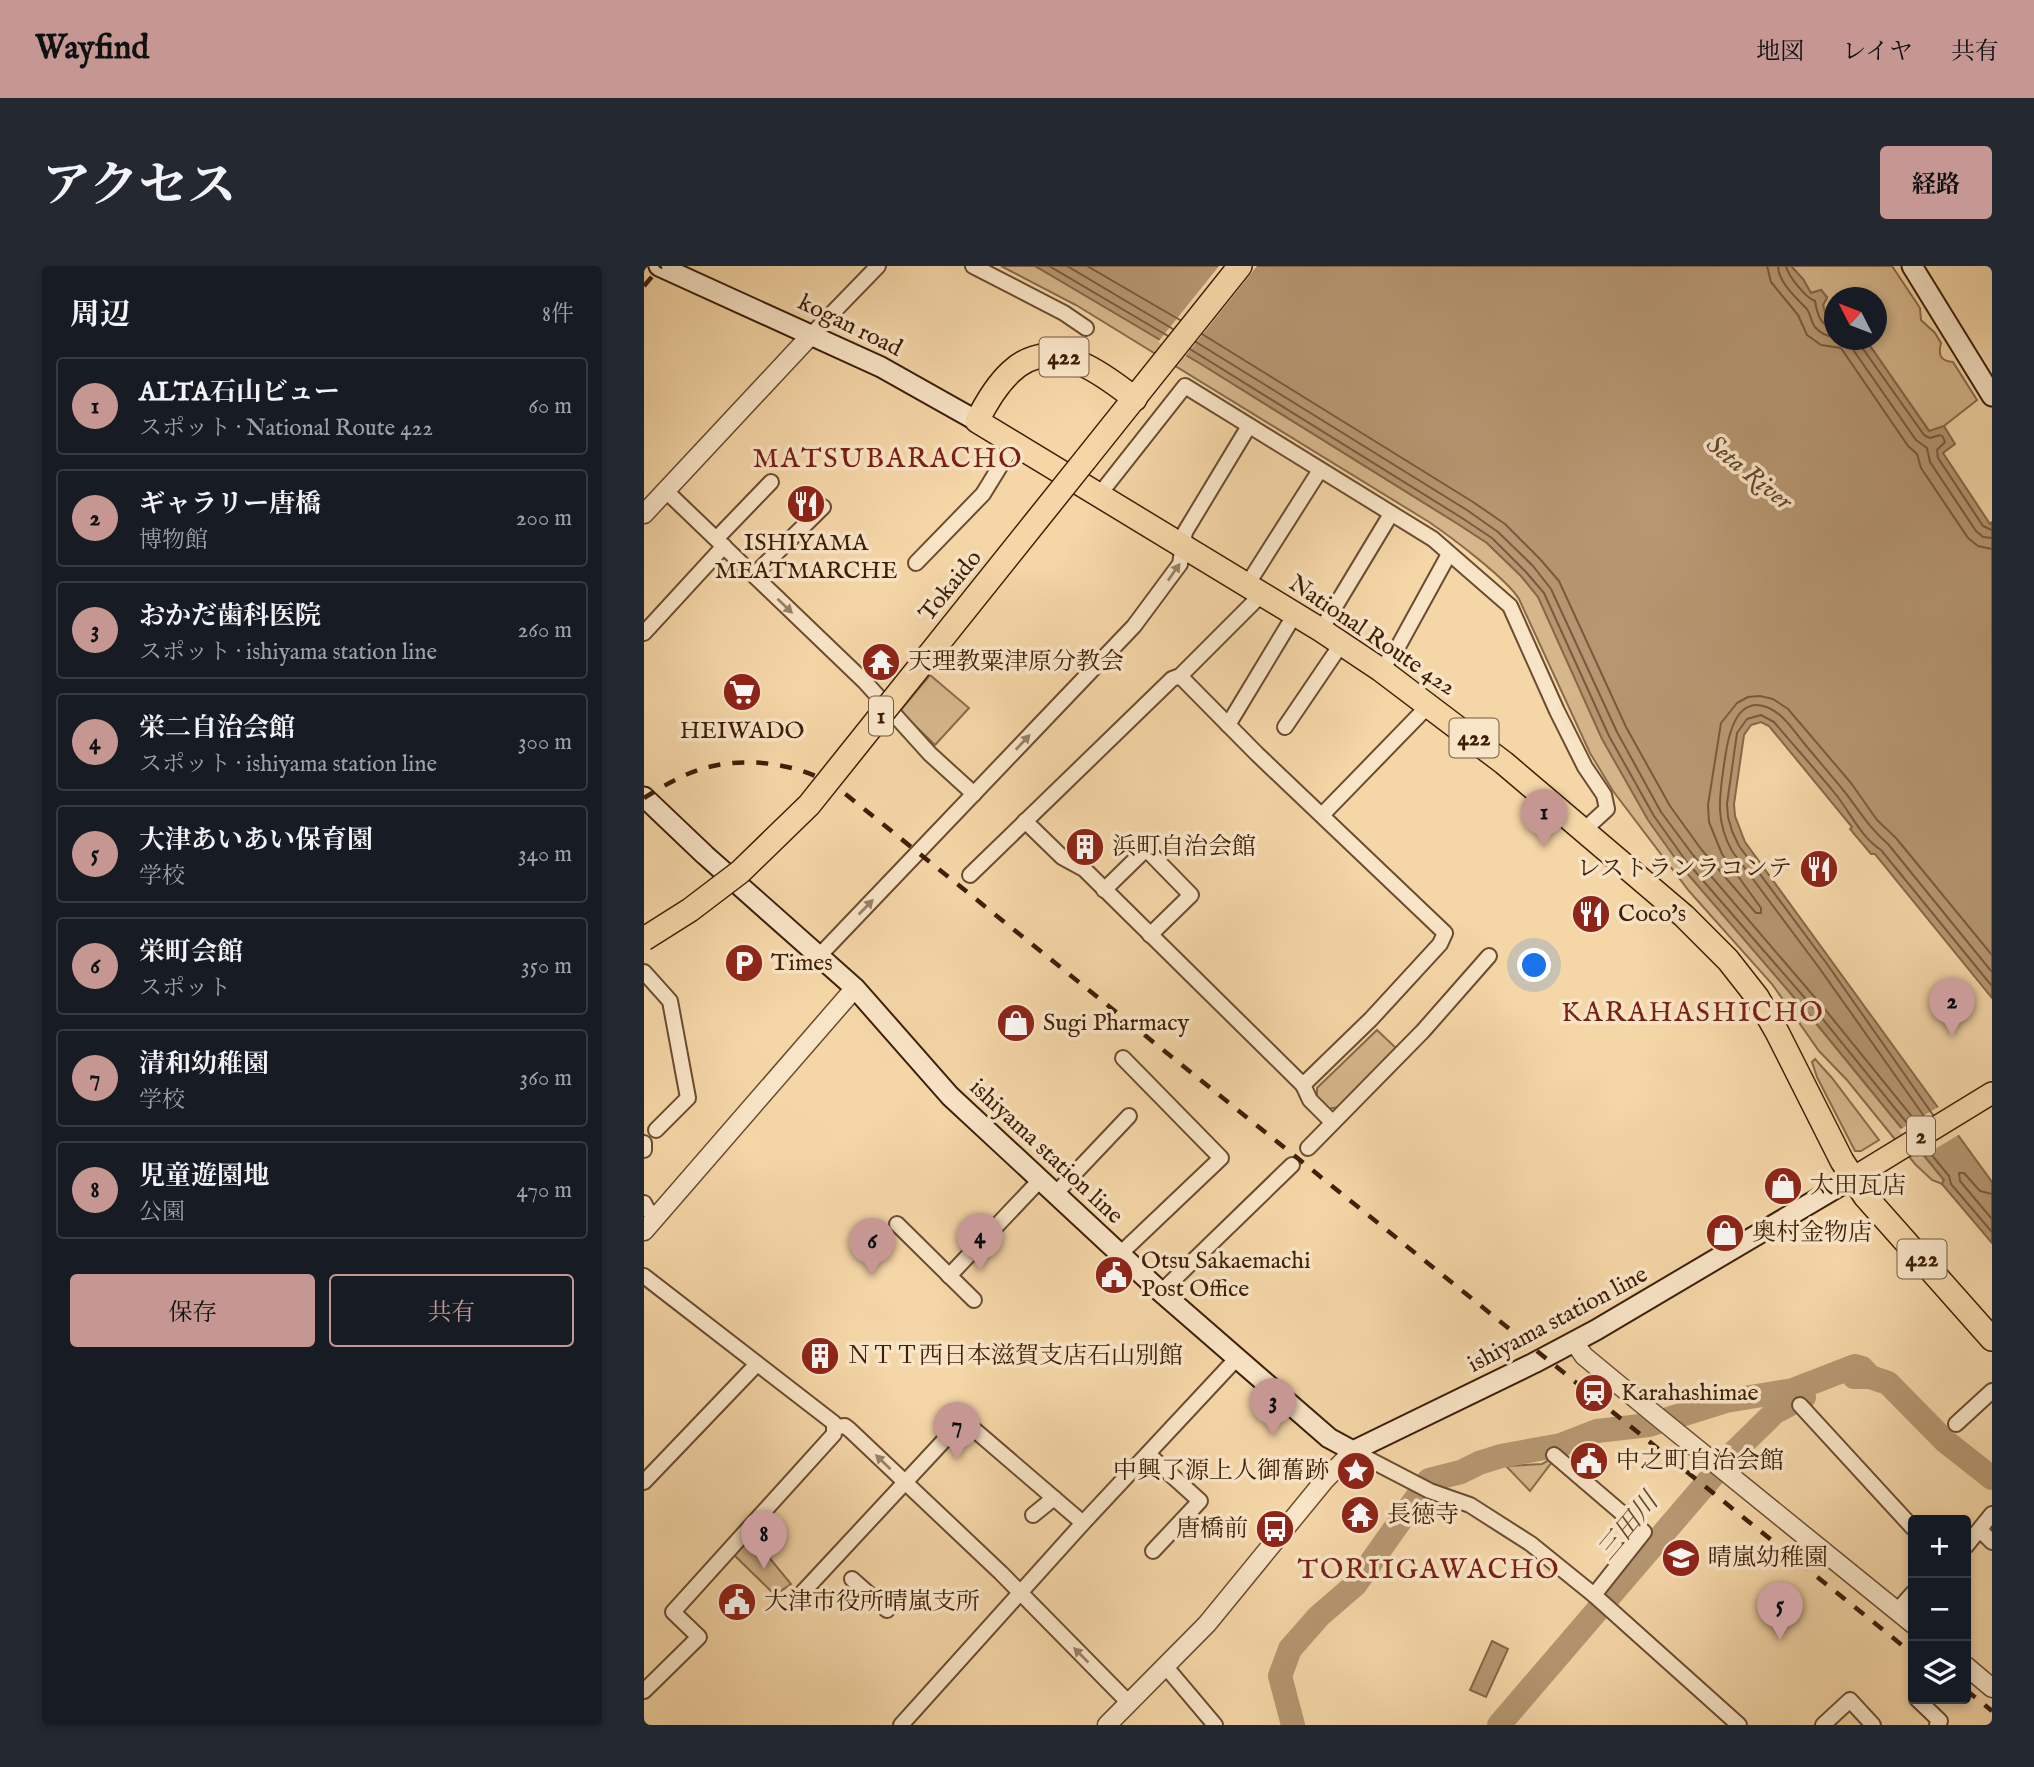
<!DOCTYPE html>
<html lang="ja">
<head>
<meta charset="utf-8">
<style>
	:root { --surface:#171b24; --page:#242831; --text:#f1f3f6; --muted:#9ea1a6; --line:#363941; --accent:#c59692 }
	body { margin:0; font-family:"IM FELL English","Noto Serif JP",serif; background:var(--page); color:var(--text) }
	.controls { position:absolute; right:21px; bottom:21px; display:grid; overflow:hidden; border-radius:7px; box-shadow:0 4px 10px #0003 }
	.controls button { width:63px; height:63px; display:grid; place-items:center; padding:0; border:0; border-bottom:2px solid var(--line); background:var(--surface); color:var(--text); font:35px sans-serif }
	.compass { position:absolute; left:1180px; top:21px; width:63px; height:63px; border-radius:50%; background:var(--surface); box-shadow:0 4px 10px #0003; rotate:312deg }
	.you { position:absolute; left:891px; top:700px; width:24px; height:24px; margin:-18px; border:5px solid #fff; border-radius:50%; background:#1a73e8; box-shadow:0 0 0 10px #1a73e833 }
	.badge { display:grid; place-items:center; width:46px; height:46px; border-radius:50%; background:var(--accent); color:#111; font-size:23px; font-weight:700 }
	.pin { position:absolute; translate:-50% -58px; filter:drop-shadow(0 2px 4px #0008) }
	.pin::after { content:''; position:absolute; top:37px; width:24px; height:21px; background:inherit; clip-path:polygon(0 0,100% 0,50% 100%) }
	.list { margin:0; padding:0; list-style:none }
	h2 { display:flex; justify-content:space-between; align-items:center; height:91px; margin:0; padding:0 28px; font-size:30px }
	h2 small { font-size:23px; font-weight:400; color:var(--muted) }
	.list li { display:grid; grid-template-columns:46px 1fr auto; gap:21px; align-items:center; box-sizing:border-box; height:98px; margin:0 14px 14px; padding:0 14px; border:2px solid var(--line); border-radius:7px }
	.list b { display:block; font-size:26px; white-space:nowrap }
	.list p { margin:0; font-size:23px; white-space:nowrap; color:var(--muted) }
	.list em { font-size:23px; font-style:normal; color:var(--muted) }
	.actions { display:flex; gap:14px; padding:21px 28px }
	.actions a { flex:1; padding:16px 0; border:2px solid var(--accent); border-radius:7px; text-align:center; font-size:24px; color:var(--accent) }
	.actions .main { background:var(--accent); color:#111 }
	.icon { flex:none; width:38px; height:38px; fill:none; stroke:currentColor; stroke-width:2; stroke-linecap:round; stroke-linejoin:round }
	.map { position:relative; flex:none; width:1348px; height:1459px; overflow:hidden; border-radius:7px }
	header { display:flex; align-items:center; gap:42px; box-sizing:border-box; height:98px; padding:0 35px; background:var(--accent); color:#111 }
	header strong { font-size:33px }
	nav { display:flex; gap:38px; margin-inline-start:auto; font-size:24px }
	.intro { display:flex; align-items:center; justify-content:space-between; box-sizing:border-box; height:168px; padding:0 42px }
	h1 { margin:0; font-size:49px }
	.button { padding:18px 32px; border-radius:7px; background:var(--accent); color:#111; font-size:24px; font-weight:700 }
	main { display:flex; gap:42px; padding:0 42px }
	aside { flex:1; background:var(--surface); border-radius:7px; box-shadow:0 4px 10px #0003 }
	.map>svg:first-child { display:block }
</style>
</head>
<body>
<header>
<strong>Wayfind</strong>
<nav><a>地図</a><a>レイヤ</a><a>共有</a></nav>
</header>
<div class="intro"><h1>アクセス</h1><a class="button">経路</a></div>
<main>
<aside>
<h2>周辺<small>8件</small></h2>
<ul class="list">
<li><span class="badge">1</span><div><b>ALTA石山ビュー</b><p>スポット · National Route 422</p></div><em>60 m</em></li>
<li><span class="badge">2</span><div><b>ギャラリー唐橋</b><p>博物館</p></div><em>200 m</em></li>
<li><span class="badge">3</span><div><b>おかだ歯科医院</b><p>スポット · ishiyama station line</p></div><em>260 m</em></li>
<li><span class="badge">4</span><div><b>栄二自治会館</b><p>スポット · ishiyama station line</p></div><em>300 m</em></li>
<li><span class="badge">5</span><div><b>大津あいあい保育園</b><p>学校</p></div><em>340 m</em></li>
<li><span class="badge">6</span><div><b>栄町会館</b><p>スポット</p></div><em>350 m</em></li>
<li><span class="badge">7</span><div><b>清和幼稚園</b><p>学校</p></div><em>360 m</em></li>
<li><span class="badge">8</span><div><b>児童遊園地</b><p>公園</p></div><em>470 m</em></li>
</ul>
<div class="actions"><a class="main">保存</a><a>共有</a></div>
</aside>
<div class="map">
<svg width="1348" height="1459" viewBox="0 0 1348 1459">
	<rect width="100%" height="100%" fill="#f5d6a7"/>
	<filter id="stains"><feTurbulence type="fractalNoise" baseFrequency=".00286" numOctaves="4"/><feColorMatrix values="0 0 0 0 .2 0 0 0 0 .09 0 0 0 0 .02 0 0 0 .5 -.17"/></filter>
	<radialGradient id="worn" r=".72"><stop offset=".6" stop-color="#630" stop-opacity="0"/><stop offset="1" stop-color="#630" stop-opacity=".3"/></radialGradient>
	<g fill="#d6b78c" stroke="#8a6a4a" stroke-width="2">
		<path d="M357 0H391L399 4 557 98 814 258 843 277 877 310 894 330 927 402 1036 599 1167 751 1300 914 1298 918 1288 914 1271 898 1203 814 1175 785 1128 718 1045 625 969 525 946 487 875 333C863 313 807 271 785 256L432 39Z"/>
		<path d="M1147 0H1248L1276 42 1277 54 1291 67 1297 77C1294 89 1296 95 1309 96L1333 134 1300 160 1286 166 1224 77 1219 74H1232V32H1190V57L1182 50 1179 39 1183 31 1177 24 1167 27 1159 13Z"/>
		<path d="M286 409 325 442 291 479 256 445Z"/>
		<path d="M733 764 754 784 695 841 683 843 673 834V822Z"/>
		<path d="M1171 793 1188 812 1235 874 1217 885H1211L1173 811 1168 796Z"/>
		<path d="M905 1194 908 1196 886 1225 862 1200 898 1198Z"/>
		<path d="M104 1272H109L147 1318 131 1329 89 1288Z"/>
	</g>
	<g fill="#b69771" stroke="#866747" stroke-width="2">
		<path d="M391 0H1147L1159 13 1167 27 1177 24 1183 32 1179 39 1182 50 1190 57V74H1219L1224 77 1285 165 1300 160 1311 178 1299 187 1346 258 1348 256V732L1231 588H1227L1206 563 1208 561 1125 460 1117 456 1107 459 1100 469 1090 538 1091 550 1101 576 1348 916V977L1298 918 1300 914 1167 751 1036 599 1004 554 958 473 894 331 877 310 843 277 814 258 557 98Z"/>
		<path d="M848 1375 864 1383 842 1431 826 1424Z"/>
	</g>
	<g fill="#f5d6a7">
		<path d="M575 0H613L540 92 514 76Z"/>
		<path d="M1296 840 1316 868 1276 892 1255 864Z"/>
	</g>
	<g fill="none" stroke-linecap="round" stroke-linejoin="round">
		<g stroke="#7a5a3c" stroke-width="2">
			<path d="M405 0 524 70"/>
			<path d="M423 0 529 63"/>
			<path d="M443 0 536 54"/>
			<path d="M1123 0 1127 16 1154 49 1163 69 1177 79 1197 82 1264 180 1273 188 1277 202 1324 272 1334 280 1348 283"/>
			<path d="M1134 0C1134 15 1151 31 1161 41 1167 46 1166 55 1171 61 1176 67 1183 70 1190 71"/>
			<path d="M1142 0C1144 10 1162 32 1171 35 1173 47 1176 60 1190 62"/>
			<path d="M558 68 829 236 861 258 896 293 915 315 982 461 1026 540 1057 583 1112 647H1117V642L1078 588 1065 556 1064 539 1077 457 1093 437 1104 431 1116 430 1129 433 1144 443 1207 517 1233 554 1252 572 1348 689"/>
			<path d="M1207 74 1210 85 1272 174 1283 182 1286 196 1332 265 1339 271 1348 272"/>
			<path d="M1216 74 1217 80 1280 169 1286 172 1296 169 1299 171 1301 176 1293 184 1294 192 1339 260 1348 264"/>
			<path d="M552 76 823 244 854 266 889 300 907 323 973 466 1017 546 1049 589 1179 741 1274 858"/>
			<path d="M546 83 818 252 848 272 882 306 900 327 965 470 1010 550 1042 595 1173 746 1267 862"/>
			<path d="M1289 849 1183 698 1095 580 1088 565 1084 551 1083 538 1093 467 1103 453 1117 449 1130 456C1151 481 1173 505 1193 530 1207 548 1218 572 1237 584L1348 720"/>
			<path d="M1282 853 1176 703 1088 585C1070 552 1076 528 1081 492 1084 471 1092 427 1125 442 1140 449 1149 464 1159 476 1173 493 1187 509 1200 525 1215 544 1226 563 1244 578L1348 706"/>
			<path d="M1282 882 1305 910 1307 918 1348 966"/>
			<path d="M1348 928 1336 925 1320 907H1315L1316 915 1348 953"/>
		</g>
		<g stroke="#b69771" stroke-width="24">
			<path d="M1210 1111H1226L1244 1117 1301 1175 1348 1212"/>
			<path d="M649 1459 636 1410 646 1383 675 1350 711 1319 785 1214 817 1206 835 1197 857 1190 917 1179 953 1165 1005 1159 1082 1135 1149 1124 1211 1100 1218 1102 1226 1111"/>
			<path d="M855 1459 1084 1192 1131 1146 1160 1131"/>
		</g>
		<g stroke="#6b4c30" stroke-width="18">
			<g id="minor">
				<path d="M329 0 420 47 442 62"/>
				<path d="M168 68 234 0"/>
				<path d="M21 224 221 416 286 488 330 528"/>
				<path d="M455 229 541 120 789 273 866 340 913 445 941 501 960 529 963 543 940 564"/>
				<path d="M73 272 127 216"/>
				<path d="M272 297 339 228 371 176"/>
				<path d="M110 309 179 241"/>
				<path d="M603 319 676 204"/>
				<path d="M677 364 747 248"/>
				<path d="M0 367 80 280"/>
				<path d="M737 404 755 379 805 288"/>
				<path d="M584 459 651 348"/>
				<path d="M641 461 698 377"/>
				<path d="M678 549 785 439"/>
				<path d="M381 555 418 591 440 603 659 819 727 753 796 678 801 667 613 488 536 410"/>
				<path d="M326 609 528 413 536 410 618 328"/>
				<path d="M460 624 502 583 547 629 506 669"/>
				<path d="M175 690 490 360 536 298 541 266 605 160"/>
				<path d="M0 706 26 735 44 832 12 864"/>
				<path d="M659 819 666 834 688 856"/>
				<path d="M0 877V884"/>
				<path d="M664 882 779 765 845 690"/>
				<path d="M412 927 485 850"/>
				<path d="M0 937 3 943 12 951"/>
				<path d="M253 958 330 1034"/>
				<path d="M476 988 577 892 479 792"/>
				<path d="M0 1010 190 1157V1168L29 1346 55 1371 0 1425"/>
				<path d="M305 1010 397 913"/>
				<path d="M517 1026 648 899"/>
				<path d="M1156 1139 1269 1262"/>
				<path d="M1312 1158 1348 1125"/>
				<path d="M192 1161 201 1160 206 1164 357 1307 485 1437"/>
				<path d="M709 1185 786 1225 826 1239 887 1278 950 1329 1095 1459"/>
				<path d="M504 1188 556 1235 509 1285"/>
				<path d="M910 1189 1000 1266 950 1329"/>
				<path d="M0 1216 113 1098"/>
				<path d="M389 1249 410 1232"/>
				<path d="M1336 1264 1348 1276"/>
				<path d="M1322 1280 1348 1248"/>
				<path d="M208 1313 243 1344"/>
				<path d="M159 1326 319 1154 439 1257"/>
				<path d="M1253 1345 1269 1327"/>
				<path d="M522 1401 571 1459"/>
				<path d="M1273 1433 1296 1455 1293 1459"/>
				<path d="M257 1459 439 1257 593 1092"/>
				<path d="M1179 1459 1206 1434 1229 1459"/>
			</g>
		</g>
		<g stroke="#6b4c30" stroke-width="21">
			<g id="tertiary">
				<path d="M0 248 168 68"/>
				<path d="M0 965 211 722"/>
				<path d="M930 1076 940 1090 1009 1147 1269 1358"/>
				<path d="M1322 1400 1348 1422"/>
				<path d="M463 1459 563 1358 680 1215 709 1185"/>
			</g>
		</g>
		<g stroke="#3d1e08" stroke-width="23">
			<g id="secondary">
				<path d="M15 0 237 101 333 155"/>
				<path d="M1268 0 1348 130"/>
				<path d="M0 531 61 589 211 722 306 830 517 1026 685 1172 709 1185 890 1097 952 1064 1209 912"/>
			</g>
		</g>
		<g stroke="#3d1e08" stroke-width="24">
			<path id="primary" d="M1209 912 1348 827"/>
		</g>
		<g stroke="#3d1e08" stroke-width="26">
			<g id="trunk">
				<path d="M491 133C421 78 378 65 333 155L677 364 737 404 860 497 1040 650 1084 694 1113 731 1133 766 1198 895 1221 930 1348 1073"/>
				<path d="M441 194 596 0"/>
			</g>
		</g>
		<use href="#minor" stroke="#f8e4c6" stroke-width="14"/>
		<use href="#tertiary" stroke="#f8e4c6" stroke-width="18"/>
		<use href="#secondary" stroke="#f8e4c6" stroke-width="19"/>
		<use href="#primary" stroke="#f5d6a7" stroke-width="21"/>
		<use href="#trunk" stroke="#f5d6a7" stroke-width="23"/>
		<g stroke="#3d1e08" stroke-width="4.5" stroke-dasharray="12 12" stroke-linecap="butt">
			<path d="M0 20 17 0"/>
			<path d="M0 532C21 519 44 505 69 500 110 491 159 499 194 522L1269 1388"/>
			<path d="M1322 1424 1348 1445"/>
		</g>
		<g stroke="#3d1e08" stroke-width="26" stroke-linecap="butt">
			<path id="trunk-bridge" d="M0 673 46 644 96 606 165 539 441 194"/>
		</g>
		<use href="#trunk-bridge" stroke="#f5d6a7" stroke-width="23"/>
	</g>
	<defs><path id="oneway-solid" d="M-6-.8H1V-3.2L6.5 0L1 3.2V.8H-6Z" transform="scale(1.75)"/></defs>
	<g fill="#9a8167">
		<use href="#oneway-solid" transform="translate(530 306) rotate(-55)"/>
		<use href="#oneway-solid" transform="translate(141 340) rotate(44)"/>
		<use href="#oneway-solid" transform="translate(379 476) rotate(-47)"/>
		<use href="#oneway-solid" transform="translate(222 641) rotate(-46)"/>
		<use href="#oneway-solid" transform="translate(239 1196) rotate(-136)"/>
		<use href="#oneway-solid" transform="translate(437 1389) rotate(-135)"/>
	</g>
	<defs>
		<g id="restaurant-disc" transform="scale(2.0125)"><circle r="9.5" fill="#8f2418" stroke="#f8e4c6"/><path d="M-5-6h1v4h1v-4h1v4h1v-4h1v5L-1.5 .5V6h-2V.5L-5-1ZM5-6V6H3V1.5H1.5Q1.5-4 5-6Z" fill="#fff"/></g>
		<g id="temple-disc" transform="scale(2.0125)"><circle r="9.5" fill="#8f2418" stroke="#f8e4c6"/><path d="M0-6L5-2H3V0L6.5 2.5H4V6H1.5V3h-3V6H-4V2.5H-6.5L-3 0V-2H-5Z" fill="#fff"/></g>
		<g id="supermarket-disc" transform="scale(2.0125)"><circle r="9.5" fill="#8f2418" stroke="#f8e4c6"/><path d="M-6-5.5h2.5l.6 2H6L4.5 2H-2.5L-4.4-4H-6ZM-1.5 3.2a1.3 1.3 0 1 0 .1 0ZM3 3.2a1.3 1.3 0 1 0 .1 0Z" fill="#fff"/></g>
		<g id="building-disc" transform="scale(2.0125)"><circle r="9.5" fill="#8f2418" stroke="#f8e4c6"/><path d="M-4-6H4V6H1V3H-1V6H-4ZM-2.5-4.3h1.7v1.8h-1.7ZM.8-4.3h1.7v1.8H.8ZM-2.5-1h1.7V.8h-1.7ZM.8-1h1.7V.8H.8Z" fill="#fff"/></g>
		<g id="parking-disc" transform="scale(2.0125)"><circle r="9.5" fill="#8f2418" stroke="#f8e4c6"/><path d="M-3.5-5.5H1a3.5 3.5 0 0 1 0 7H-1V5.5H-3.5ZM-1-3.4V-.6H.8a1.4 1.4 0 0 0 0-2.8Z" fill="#fff"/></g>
		<g id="shop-disc" transform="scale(2.0125)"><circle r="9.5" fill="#8f2418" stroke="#f8e4c6"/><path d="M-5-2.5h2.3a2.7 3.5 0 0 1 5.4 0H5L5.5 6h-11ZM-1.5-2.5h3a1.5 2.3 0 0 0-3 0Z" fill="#fff"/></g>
		<g id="civic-disc" transform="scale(2.0125)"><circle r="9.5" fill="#8f2418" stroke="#f8e4c6"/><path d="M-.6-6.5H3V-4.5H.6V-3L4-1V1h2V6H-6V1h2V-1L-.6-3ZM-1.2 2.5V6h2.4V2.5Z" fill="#fff"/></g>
		<g id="station-disc" transform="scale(2.0125)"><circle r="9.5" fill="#8f2418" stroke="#f8e4c6"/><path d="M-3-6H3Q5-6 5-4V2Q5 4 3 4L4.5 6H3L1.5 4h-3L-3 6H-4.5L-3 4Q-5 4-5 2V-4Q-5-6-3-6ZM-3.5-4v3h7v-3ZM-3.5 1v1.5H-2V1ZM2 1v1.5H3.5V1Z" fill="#fff"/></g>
		<g id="sight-disc" transform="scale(2.0125)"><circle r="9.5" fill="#8f2418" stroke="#f8e4c6"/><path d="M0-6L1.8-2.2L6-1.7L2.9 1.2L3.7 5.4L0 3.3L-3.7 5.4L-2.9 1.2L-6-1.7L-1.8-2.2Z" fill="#fff"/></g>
		<g id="bus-disc" transform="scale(2.0125)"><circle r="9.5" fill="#8f2418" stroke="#f8e4c6"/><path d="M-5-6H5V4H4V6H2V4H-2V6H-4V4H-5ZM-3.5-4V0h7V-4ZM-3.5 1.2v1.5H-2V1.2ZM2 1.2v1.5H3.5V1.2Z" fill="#fff"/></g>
		<g id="school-disc" transform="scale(2.0125)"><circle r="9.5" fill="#8f2418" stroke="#f8e4c6"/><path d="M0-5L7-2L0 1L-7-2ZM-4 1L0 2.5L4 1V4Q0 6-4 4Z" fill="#fff"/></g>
	</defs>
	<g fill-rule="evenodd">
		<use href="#restaurant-disc" x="162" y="238"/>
		<use href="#temple-disc" x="237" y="396"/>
		<use href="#supermarket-disc" x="98" y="426"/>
		<use href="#building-disc" x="441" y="581"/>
		<use href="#restaurant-disc" x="1175" y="603"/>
		<use href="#restaurant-disc" x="947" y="648"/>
		<use href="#parking-disc" x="100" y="697"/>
		<use href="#shop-disc" x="372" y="757"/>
		<use href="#shop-disc" x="1139" y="920"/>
		<use href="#shop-disc" x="1081" y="967"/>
		<use href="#civic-disc" x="470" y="1009"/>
		<use href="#building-disc" x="176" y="1090"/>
		<use href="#station-disc" x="950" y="1127"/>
		<use href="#civic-disc" x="945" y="1195"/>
		<use href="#sight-disc" x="712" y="1205"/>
		<use href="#temple-disc" x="716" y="1249"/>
		<use href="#bus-disc" x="631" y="1263"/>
		<use href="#school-disc" x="1037" y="1292"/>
		<use href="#civic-disc" x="93" y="1336"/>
	</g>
	<g text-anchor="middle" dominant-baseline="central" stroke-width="7" stroke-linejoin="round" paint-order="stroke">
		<g fill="#f8e4c6" stroke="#755941" stroke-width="2">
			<rect x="395.5" y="71.5" width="49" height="39" rx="5"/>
			<rect x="225" y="430.5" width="24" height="39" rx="5"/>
			<rect x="805.5" y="452.5" width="49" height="39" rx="5"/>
			<rect x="1263" y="850.5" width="28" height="39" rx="5"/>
			<rect x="1253.5" y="973.5" width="49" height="39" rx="5"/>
		</g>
		<g font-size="23" font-weight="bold" fill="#3d1e08">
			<text x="420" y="91">422</text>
			<text x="237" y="450">1</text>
			<text x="830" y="472">422</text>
			<text x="1277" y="870">2</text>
			<text x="1278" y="993">422</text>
		</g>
		<g font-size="24" fill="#3d1e08" stroke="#f8e4c6">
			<text transform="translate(206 60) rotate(26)">kogan road</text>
			<text transform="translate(307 320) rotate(-51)">Tokaido</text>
			<text transform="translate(728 370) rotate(34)">National Route 422</text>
			<text transform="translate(402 886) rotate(43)">ishiyama station line</text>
			<text transform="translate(914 1054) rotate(-28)">ishiyama station line</text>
		</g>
		<g font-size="24" fill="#3d1e08" stroke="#f8e4c6" text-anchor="start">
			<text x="162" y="277" text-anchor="middle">ISHIYAMA<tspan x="162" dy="28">MEATMARCHE</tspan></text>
			<text x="264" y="396">天理教粟津原分教会</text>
			<text x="98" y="465" text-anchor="middle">HEIWADO</text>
			<text x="468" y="581">浜町自治会館</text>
			<text x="1148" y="603" text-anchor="end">レストランラコンテ</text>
			<text x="974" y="648">Coco's</text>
			<text x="127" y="697">Times</text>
			<text x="399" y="757">Sugi Pharmacy</text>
			<text x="1166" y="920">太田瓦店</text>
			<text x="1108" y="967">奥村金物店</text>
			<text x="497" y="995">Otsu Sakaemachi<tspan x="497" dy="28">Post Office</tspan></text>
			<text x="203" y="1090">ＮＴＴ西日本滋賀支店石山別館</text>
			<text x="977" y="1127">Karahashimae</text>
			<text x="972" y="1195">中之町自治会館</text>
			<text x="685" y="1205" text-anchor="end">中興了源上人御𦾔跡</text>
			<text x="743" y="1249">長徳寺</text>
			<text x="604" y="1263" text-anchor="end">唐橋前</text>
			<text x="1064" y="1292">晴嵐幼稚園</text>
			<text x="120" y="1336">大津市役所晴嵐支所</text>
		</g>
		<g font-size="26" font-style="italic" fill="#67482d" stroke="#f8e4c6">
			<text transform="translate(1105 207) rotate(39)">Seta River</text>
			<text transform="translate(984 1261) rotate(-50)">三田川</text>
		</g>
		<g font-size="28" letter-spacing="2" fill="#7a1f14" stroke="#f8e4c6">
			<text x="244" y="193">MATSUBARACHO</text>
			<text x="1049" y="747">KARAHASHICHO</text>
			<text x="785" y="1304">TORIIGAWACHO</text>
		</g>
	</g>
	<rect width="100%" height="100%" filter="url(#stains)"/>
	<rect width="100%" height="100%" fill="url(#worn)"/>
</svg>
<div class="controls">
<button>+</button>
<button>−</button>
<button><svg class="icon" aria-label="layers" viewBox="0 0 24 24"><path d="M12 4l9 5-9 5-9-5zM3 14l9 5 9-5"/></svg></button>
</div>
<svg class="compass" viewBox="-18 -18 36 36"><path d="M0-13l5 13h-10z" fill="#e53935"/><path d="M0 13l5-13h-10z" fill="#9ea1a6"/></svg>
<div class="you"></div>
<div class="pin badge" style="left:900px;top:581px">1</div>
<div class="pin badge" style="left:1308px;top:770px">2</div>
<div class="pin badge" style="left:629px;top:1170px">3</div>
<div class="pin badge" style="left:336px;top:1005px">4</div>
<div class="pin badge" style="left:1136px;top:1374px">5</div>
<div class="pin badge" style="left:228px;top:1010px">6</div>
<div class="pin badge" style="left:313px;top:1194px">7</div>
<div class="pin badge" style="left:120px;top:1303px">8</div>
</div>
</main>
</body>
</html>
